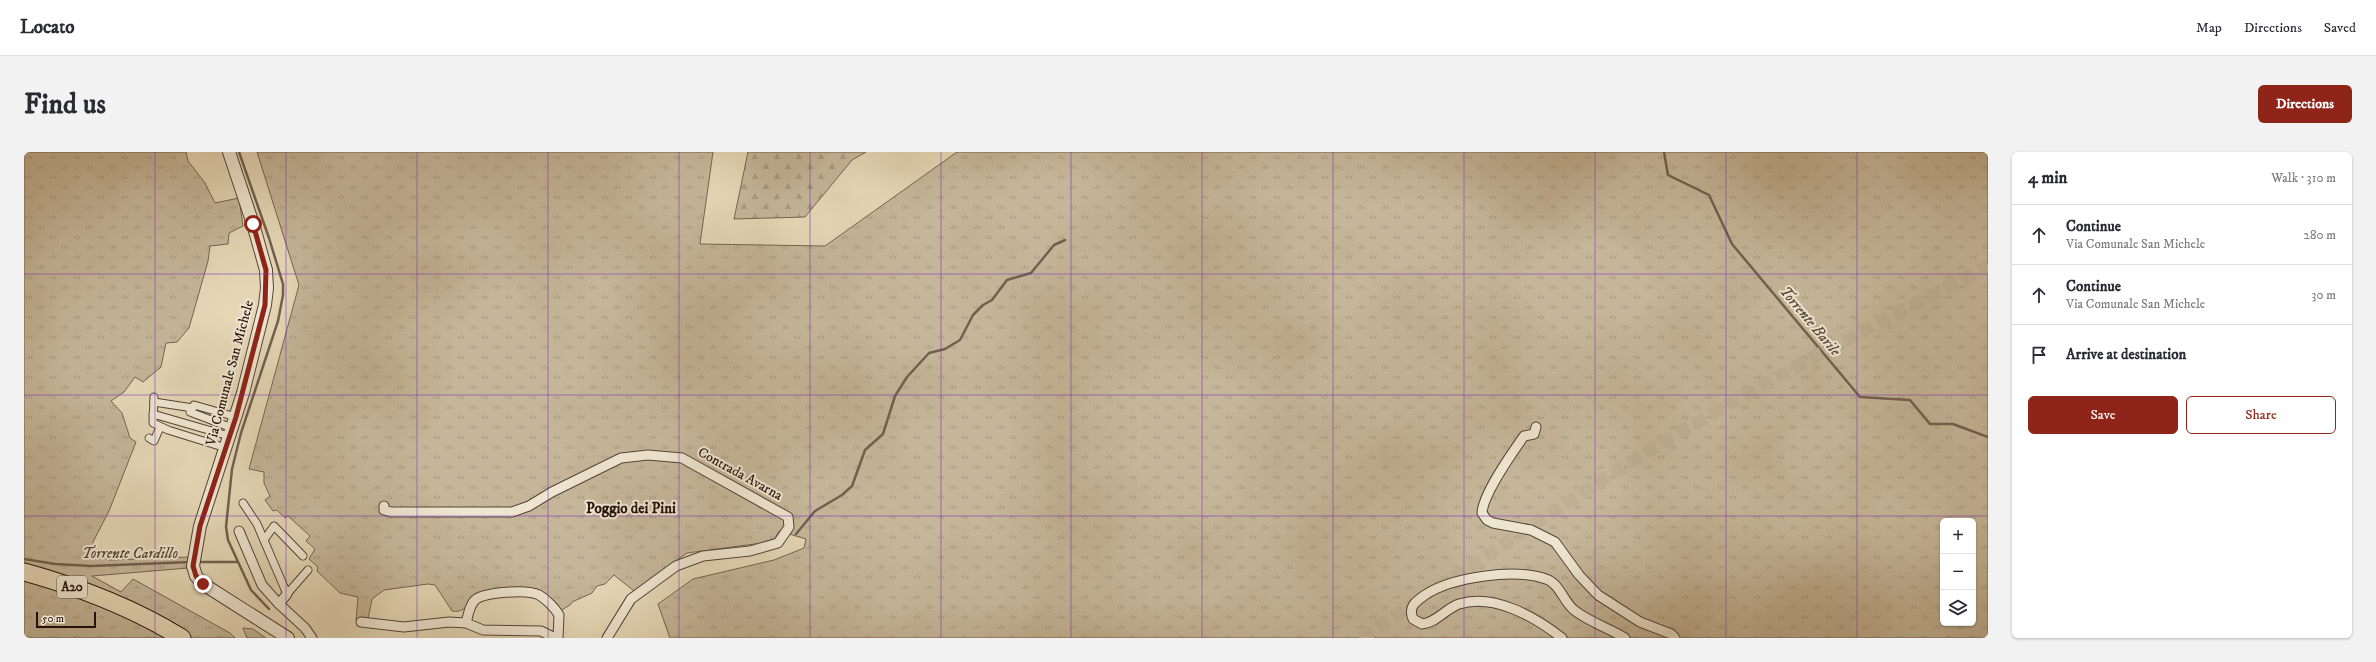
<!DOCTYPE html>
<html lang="en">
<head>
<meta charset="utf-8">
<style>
	:root { --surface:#fff; --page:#f2f2f3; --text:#2b2b33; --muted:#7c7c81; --line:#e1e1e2; --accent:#8f2418 }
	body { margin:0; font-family:"IM FELL DW Pica",serif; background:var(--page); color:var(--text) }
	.controls { position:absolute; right:12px; bottom:12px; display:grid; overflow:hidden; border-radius:6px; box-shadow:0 1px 3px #0004 }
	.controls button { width:36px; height:36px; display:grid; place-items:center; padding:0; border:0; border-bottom:1px solid var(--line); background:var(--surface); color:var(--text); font:20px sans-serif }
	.scale { position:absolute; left:12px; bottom:10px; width:60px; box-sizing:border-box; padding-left:4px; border:2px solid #26130d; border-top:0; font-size:11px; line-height:14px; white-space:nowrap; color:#26130d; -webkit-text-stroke:3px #eee5d0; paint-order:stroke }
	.stop { position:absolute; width:12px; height:12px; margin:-9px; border:3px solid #8f2418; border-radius:50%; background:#fff }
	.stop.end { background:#8f2418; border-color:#fff; box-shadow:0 1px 4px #0008 }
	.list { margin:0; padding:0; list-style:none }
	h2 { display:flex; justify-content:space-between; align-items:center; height:52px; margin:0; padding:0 16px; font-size:17px }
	h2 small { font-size:13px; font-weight:400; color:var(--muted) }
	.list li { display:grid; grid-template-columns:26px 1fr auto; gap:12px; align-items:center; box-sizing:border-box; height:60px; padding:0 16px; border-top:1px solid var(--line) }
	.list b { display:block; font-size:15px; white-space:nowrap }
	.list p { margin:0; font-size:13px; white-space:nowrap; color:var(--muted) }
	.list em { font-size:13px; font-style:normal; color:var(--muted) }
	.actions { display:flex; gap:8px; padding:12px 16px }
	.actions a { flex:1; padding:9px 0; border:1px solid var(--accent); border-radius:6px; text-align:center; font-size:14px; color:var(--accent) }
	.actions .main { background:var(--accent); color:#fff }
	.icon { flex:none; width:22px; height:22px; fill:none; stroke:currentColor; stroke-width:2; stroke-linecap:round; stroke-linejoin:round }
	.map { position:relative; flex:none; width:1964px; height:486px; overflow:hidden; border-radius:6px }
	header { display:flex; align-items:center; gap:24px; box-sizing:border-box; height:56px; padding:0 20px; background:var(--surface); border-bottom:1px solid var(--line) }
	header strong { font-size:19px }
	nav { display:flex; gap:22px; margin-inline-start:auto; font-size:14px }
	.intro { display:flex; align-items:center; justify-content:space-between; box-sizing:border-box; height:96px; padding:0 24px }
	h1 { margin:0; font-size:28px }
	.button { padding:10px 18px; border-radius:6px; background:var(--accent); color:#fff; font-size:14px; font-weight:700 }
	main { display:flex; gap:24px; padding:0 24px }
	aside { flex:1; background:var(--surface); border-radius:6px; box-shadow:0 1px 3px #0004 }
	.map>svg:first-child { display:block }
</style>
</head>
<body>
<header>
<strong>Locato</strong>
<nav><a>Map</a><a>Directions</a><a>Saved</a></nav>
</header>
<div class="intro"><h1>Find us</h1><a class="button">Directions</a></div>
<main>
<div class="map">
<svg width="1964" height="486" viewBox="0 0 1964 486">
	<defs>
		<pattern id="grass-tufts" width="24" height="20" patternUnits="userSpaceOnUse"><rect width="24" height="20" fill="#c5b699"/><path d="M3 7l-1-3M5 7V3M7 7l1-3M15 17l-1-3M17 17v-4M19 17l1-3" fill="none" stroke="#a99c83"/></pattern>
		<pattern id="forest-firs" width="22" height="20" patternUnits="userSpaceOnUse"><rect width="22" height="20" fill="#c5b699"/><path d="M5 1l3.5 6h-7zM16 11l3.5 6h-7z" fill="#a99c83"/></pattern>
	</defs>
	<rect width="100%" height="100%" fill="#e5d7b6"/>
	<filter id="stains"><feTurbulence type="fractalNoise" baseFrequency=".005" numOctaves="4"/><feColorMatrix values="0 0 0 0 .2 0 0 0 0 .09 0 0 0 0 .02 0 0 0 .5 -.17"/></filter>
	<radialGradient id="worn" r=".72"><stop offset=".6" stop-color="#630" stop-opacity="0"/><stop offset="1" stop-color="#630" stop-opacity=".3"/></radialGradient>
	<g fill="url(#grass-tufts)" stroke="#766453" fill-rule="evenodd">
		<path d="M0 0H162L164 9 181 31 191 51 215 46 219 74 205 81 204 92 186 94 184 109 165 176 153 190 142 191 137 215 119 230 111 225 100 240 87 249 98 261 106 286 112 290 85 359 69 390 74 404 86 408 165 405 164 416 68 424 97 440 109 427 206 481 211 486H0Z"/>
		<path d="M233 0H689L676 92 801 94 933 0H1964V486H646L634 452 669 427 750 408 780 396 782 387 755 379 750 388 738 391 663 401 610 439 590 423 581 432 573 434 568 441 548 450 546 453 536 459 515 440 449 446C443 454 439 461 428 459L411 433 404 432 360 438 348 447 344 467 332 468 334 445 316 441 293 419 294 415 285 407 291 397 282 389 286 384 264 364 261 366 253 358 249 359 241 348 246 344 240 331V320L225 317 275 133ZM1919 369H1949V471H1919Z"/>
		<path d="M219 476 229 477 242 486H223Z"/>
	</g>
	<path fill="url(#forest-firs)" stroke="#766453" d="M724 0H842L828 8 781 65 710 67Z"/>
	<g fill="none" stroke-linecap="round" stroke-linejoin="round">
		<g stroke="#726050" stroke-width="2.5">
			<path d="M215 0 245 86 259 132V143L254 169 217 281 208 317 202 375 204 388 227 438 245 457"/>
			<path d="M1640 0 1644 23 1685 43 1708 92 1836 245 1886 248 1906 272H1929L1964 285"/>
			<path d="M772 382 791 359 818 343 828 334 841 298 859 282 871 244 883 225 905 201 921 197 936 188 949 163 959 153 968 148 983 128 1007 121 1030 93 1041 88"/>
			<path d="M0 407 31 412 67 414 167 410"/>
			<path d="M174 410H213"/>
		</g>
		<g stroke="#bfb094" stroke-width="13" stroke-dasharray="13 6" stroke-linecap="butt">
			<path d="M1414 436C1478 394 1542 350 1607 310 1723 239 1843 176 1964 114"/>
			<path d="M1337 486 1397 447"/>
		</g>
		<path stroke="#bfb094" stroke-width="17" stroke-dasharray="17 8" stroke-linecap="butt" d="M0 485 1 486"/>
		<g stroke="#564437" stroke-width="9">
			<g id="pedestrian">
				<path d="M130 245 129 271 144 278 202 296"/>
				<path d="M130 250 169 256 170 253 212 265"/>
				<path d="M166 260 208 276"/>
				<path d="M129 262 205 284"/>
				<path d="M125 286 130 289 136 275"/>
				<path d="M219 351 233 372 263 442 284 418"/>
				<path d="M240 388 250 374 279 404"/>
			</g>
		</g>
		<g stroke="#564437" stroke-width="11">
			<g id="minor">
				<path d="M1512 275 1510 282 1500 284C1488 301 1459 342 1458 361L1463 368 1469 371 1507 378 1531 390 1555 423 1574 443 1616 470 1647 482 1651 486"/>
				<path d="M360 354V358L367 360H488L505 354 528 340 597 306 624 303 658 306 764 365 765 375 754 391 726 399 679 404 652 414 607 447 583 486"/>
				<path d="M215 379 238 433 255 452"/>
				<path d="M263 442 255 452 281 476 288 486"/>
				<path d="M337 470 380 475 425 470 442 471 459 478 517 479 531 486"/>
				<path d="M442 471C444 464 445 454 451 448 460 440 504 437 515 443 522 447 531 456 535 463L534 486"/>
				<path d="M1538 486C1511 465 1470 441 1435 452 1421 457 1412 471 1398 472L1389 467C1384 455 1391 450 1401 443 1428 425 1491 416 1522 427 1535 431 1540 450 1550 458 1565 470 1585 476 1601 486"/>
			</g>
		</g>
		<g stroke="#564437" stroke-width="14">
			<path id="tertiary" d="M205 0 229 72 242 118 243 136 241 153 219 241 176 374 169 414 172 424 179 432 264 486"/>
		</g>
		<g stroke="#26130d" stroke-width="19">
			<path id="motorway" d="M0 420C55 435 109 456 158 486"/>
		</g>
		<use href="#pedestrian" stroke="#eee5d0" stroke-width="7"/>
		<use href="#minor" stroke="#eee5d0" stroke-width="9"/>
		<use href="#tertiary" stroke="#eee5d0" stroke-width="12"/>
		<use href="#motorway" stroke="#e5d7b6" stroke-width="17"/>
	</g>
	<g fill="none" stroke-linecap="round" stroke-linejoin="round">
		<path stroke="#8f2418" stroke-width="5" d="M179 432 172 424 169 414 176 374 212 265 241 153 242 118 229 72"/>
	</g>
	<path fill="none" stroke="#7b2cbf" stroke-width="1" stroke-opacity="0.55" d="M131 0V486M262 0V486M393 0V486M524 0V486M655 0V486M786 0V486M917 0V486M1047 0V486M1178 0V486M1309 0V486M1440 0V486M1571 0V486M1702 0V486M1833 0V486M0 122H1964M0 243H1964M0 364H1964"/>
	<g text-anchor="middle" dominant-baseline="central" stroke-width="4" stroke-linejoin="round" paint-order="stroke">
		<rect fill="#eee5d0" stroke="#625248" stroke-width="1" x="33" y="424" width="30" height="22" rx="3"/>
		<g font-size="13" font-weight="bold" fill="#26130d">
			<text x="48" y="435">A20</text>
		</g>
		<g font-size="14" fill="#26130d" stroke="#eee5d0">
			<text transform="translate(206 221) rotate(-75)">Via Comunale San Michele</text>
			<text transform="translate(716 322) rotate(29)">Contrada Avarna</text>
		</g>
		<g font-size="15" font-style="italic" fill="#58473a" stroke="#eee5d0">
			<text transform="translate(1786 169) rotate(50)">Torrente Barile</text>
			<text x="106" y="401">Torrente Cardillo</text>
		</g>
		<g font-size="15" font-weight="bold" fill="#26130d" stroke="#eee5d0">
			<text x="607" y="356">Poggio dei Pini</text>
		</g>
	</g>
	<rect width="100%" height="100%" filter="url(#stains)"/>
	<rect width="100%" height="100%" fill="url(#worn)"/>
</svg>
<div class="controls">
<button>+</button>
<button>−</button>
<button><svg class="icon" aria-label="layers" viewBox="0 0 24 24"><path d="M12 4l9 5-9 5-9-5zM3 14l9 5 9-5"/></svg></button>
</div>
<div class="scale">50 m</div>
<div class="stop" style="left:229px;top:72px"></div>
<div class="stop end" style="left:179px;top:432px"></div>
</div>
<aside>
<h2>4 min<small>Walk · 310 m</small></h2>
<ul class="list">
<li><svg class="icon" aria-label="ahead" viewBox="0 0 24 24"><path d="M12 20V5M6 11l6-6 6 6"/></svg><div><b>Continue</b><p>Via Comunale San Michele</p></div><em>280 m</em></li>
<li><svg class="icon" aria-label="ahead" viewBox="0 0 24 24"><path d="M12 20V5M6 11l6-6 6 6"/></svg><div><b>Continue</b><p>Via Comunale San Michele</p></div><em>30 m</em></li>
<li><svg class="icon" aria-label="arrive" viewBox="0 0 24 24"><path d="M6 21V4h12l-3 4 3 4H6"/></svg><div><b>Arrive at destination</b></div></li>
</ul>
<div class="actions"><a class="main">Save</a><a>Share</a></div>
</aside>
</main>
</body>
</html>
